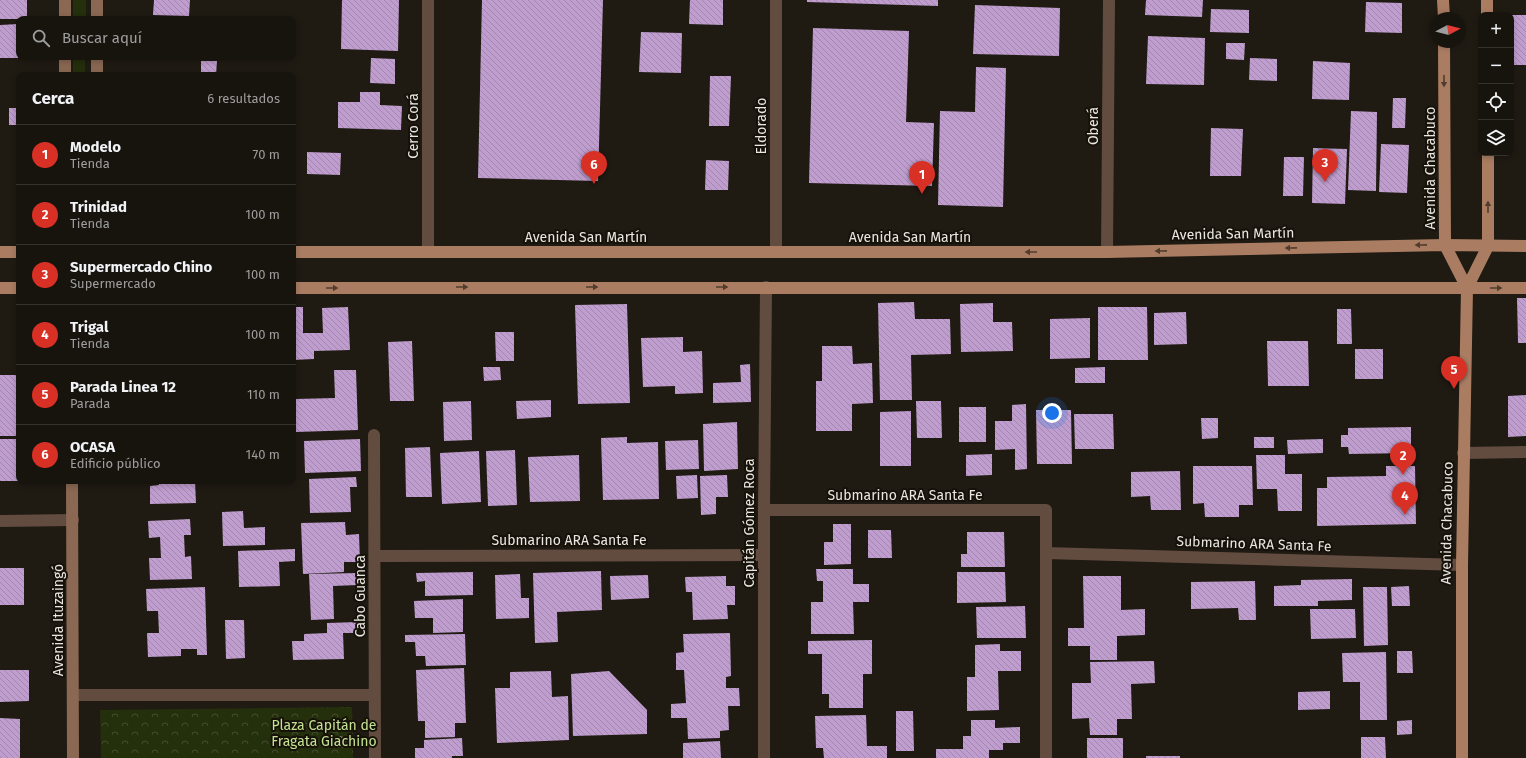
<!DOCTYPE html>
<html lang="es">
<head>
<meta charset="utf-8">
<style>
	:root { --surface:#17140e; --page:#201d17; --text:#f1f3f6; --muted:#9e9e9e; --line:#36332e; --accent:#d93025 }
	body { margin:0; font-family:"Fira Sans",sans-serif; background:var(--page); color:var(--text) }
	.controls { position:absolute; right:12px; top:12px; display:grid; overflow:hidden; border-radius:8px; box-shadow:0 2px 6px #0003 }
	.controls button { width:36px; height:36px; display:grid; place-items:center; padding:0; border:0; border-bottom:1px solid var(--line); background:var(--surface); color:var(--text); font:20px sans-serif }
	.compass { position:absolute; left:1430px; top:12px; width:36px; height:36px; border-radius:50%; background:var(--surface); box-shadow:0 2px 6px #0003; rotate:83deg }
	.you { position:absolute; left:1052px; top:413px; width:14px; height:14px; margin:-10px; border:3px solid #fff; border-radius:50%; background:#1a73e8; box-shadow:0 0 0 6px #1a73e833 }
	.badge { display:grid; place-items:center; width:26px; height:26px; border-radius:50%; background:var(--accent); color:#fff; font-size:13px; font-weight:700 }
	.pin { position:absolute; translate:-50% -33px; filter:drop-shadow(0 1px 2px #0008) }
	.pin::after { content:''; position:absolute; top:21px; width:14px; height:12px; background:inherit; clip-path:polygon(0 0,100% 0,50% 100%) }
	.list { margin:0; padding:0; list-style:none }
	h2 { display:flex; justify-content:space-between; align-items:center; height:52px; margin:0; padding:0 16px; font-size:17px }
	h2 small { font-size:13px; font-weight:400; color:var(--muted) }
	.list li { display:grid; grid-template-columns:26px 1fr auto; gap:12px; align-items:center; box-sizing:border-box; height:60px; padding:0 16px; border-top:1px solid var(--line) }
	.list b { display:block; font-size:15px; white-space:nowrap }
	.list p { margin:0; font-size:13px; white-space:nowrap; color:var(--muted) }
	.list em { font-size:13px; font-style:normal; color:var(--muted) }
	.icon { flex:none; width:22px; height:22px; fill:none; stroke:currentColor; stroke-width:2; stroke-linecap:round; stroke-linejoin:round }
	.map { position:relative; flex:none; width:1526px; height:758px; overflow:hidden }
	.search { position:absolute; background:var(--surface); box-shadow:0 2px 6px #0003; left:16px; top:16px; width:280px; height:44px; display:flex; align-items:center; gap:10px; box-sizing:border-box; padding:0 14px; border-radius:8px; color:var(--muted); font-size:15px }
	.panel { position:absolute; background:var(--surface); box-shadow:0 2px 6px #0003; left:16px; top:72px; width:280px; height:412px; border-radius:8px }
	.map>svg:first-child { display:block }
</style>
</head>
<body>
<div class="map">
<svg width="1526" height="758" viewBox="0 0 1526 758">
	<defs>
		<pattern id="park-crowns" width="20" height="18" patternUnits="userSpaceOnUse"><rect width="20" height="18" fill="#242f0c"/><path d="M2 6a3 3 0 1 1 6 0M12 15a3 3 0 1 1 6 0" fill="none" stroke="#444d2f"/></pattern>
		<pattern id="building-back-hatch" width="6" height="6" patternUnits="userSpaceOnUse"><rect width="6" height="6" fill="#bf9dce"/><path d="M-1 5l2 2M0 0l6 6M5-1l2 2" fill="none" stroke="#a187ac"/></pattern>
	</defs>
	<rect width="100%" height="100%" fill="#1f1a12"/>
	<g fill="#242f0c">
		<rect x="73" y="0" width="13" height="19"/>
		<rect x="73" y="57" width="12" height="18"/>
	</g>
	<path fill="url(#park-crowns)" d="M352 707 353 758H101L100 710Z"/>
	<g fill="url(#building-back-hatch)">
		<rect x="0" y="0" width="27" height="19"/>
		<path d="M154 0H190L189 16 153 15Z"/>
		<path d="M342 0H399L398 51 341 49Z"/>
		<path d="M482 0H603L598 181 478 178Z"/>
		<path d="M690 0H723V25L689 24Z"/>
		<path d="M807 0H938V6L807 2Z"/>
		<path d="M1146 0H1203L1202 17 1145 15Z"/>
		<path d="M1366 2 1402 3V33L1365 32Z"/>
		<path d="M975 5 1060 8 1059 56 973 54Z"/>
		<path d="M1211 9 1249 10V33L1210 32Z"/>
		<rect x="1511" y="15" width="15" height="50"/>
		<path d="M18 24V58H0V25Z"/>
		<path d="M813 28 909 31 906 122 934 123 932 186 809 183Z"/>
		<path d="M641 32 682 33 681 73 639 72Z"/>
		<path d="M1148 36 1205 38 1204 85 1146 84Z"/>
		<path d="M1226 43H1245L1244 60 1226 59Z"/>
		<path d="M371 58 395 59V84L370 83Z"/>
		<path d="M1250 58 1277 59V81L1249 80Z"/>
		<path d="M201 61H217L216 75H201Z"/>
		<path d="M1313 61 1350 63 1349 100 1312 99Z"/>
		<path d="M976 67 1006 68 1003 207 938 205 940 111 975 112Z"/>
		<path d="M710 76H731L729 126H709Z"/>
		<path d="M360 92H380V105L402 106 401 130 338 128V102H360Z"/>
		<path d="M1393 98H1406L1405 128H1392Z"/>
		<rect x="9" y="108" width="10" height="17"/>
		<path d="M293 109H295L294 139H293Z"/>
		<path d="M1351 111 1377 112 1376 191 1348 190Z"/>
		<path d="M1211 128 1243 129 1241 176H1210Z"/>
		<path d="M1381 144 1409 145 1407 193 1379 192Z"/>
		<path d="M1313 148 1347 149 1345 204 1312 203Z"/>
		<path d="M307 152 341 153 340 175 307 174Z"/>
		<path d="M1284 157H1304L1303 196H1283Z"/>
		<path d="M706 160 729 161 728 190H705Z"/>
		<path d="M1517 298H1526V343H1518Z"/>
		<path d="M914 302 915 319H950L951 354 911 355 912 400H880L878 303Z"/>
		<path d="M993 303V322H1012L1013 351 961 352 960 304Z"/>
		<path d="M627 304 630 403 578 404 575 305Z"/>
		<path d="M293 307H303V333H323L322 308 348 307 350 350 314 351V359L293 360Z"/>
		<path d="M1098 307H1147L1148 360H1098Z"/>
		<path d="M1337 309H1351L1352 344H1337Z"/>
		<path d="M1186 312 1187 344 1154 345V313Z"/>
		<path d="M1090 318V358L1050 359V319Z"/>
		<path d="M495 332H514V361H496Z"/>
		<path d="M683 337V352L702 351 703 393 675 394V386L643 387 641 338Z"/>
		<path d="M412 341 414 401H390L388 342Z"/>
		<path d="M1267 341H1308L1309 386H1268Z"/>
		<path d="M822 346H852L853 364 872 363 873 403 852 404V431H816V381H822Z"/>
		<rect x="1355" y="349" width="28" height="30"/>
		<path d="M750 364 751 402 713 403V383L741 382 740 365Z"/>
		<path d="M483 367H500L501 380 484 381Z"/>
		<path d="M1105 367V383H1075V368Z"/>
		<path d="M334 370H356L358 430 296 432 295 399 335 398Z"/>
		<rect x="0" y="375" width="19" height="61"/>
		<path d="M1526 395V436L1508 437V396Z"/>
		<path d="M551 400V417L517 419 516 401Z"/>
		<path d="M471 401 472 440 444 441 443 402Z"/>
		<path d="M916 401H941L942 438H917Z"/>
		<path d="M1026 404 1027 469 1015 470V449L995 450V421H1012V405Z"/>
		<rect x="959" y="407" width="27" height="35"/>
		<path d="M1036 410H1071L1072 464H1037Z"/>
		<path d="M911 411V466H880V412Z"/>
		<path d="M1074 414H1113L1114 449H1075Z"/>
		<path d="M1201 418H1218V438L1202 439Z"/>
		<path d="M737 422 738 469 704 471 703 424Z"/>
		<path d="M1411 427V453L1349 454 1348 447H1341V435H1348V428Z"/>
		<path d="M627 437V443L658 442 659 499 603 500 601 438Z"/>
		<rect x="1254" y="437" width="20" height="11"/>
		<rect x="0" y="439" width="19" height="42"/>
		<path d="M360 439 361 471 305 473 304 441Z"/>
		<path d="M1323 439V453L1288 454 1287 440Z"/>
		<path d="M698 440 699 469 666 470 665 441Z"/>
		<path d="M430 447 432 497H406L405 448Z"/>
		<path d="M515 450 517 505 488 506 486 451Z"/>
		<path d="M479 451 481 502 442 504 440 453Z"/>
		<path d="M992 454V475L966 476V455Z"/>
		<path d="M579 455 580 501 530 502 528 457Z"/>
		<path d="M1256 455H1285V474H1302V511H1278L1277 489H1257Z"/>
		<path d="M1193 466H1252L1253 505H1239V517H1205L1204 503 1193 504Z"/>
		<path d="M1386 466H1415L1416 524 1317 526V488H1327V477L1386 476Z"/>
		<path d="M1180 471 1181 510H1151L1150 496 1131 497V472Z"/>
		<path d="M697 475 698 498 677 499 676 476Z"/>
		<path d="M727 475 728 497H716V514L701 515 700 476Z"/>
		<path d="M356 477 357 487H350L351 512 310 513 309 479Z"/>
		<path d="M158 481H195L196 503 150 504V486L159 485Z"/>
		<path d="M243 511 244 528 265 527V545L223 546 222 512Z"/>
		<path d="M190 519 191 535H184L185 557 191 556 192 579 150 580 149 558H161L160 537 149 538 148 521Z"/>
		<path d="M345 522 346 535 359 534 360 562H344V572L303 574 301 523Z"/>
		<path d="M833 524H851V564L824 565V542H833Z"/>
		<path d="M868 530H891L892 558H868Z"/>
		<path d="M967 532H1004L1005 567H961V554H967Z"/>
		<path d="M295 549V561L279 562 280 586 239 587 238 551Z"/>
		<rect x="0" y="568" width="24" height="37"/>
		<path d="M816 569H853V584H869V602H853L854 634H811V602H823V581H817Z"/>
		<path d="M601 571 602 610 557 612 558 642 535 643 533 573Z"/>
		<path d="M473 572V595L425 596V581L417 582 416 573Z"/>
		<path d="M957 572H1005L1006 602 957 603Z"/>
		<path d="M358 573V585L333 586 334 619 311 620 309 574Z"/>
		<path d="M520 574 521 598H529V618L496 619 495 575Z"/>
		<path d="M648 575 649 598 611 600 610 576Z"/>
		<path d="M726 576V586H735V605H727L728 619 693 620 692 592H686L685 577Z"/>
		<path d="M1083 576H1121V610L1145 609V635L1117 636V660H1090V646H1068V628H1084Z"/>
		<path d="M1352 579V600L1318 601V606H1274V586L1301 585V580Z"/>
		<path d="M1255 581 1256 620H1239L1238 608 1191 609V582Z"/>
		<path d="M1409 586 1410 606H1392L1391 587Z"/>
		<path d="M205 587 207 655H197V649H181V656L148 657 147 633H159L158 611H147L146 589Z"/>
		<path d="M1363 587H1387L1388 645 1364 646Z"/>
		<path d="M463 599V632L433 633V618H415L414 601Z"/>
		<path d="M1025 606 1026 638H977L976 607Z"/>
		<path d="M1310 609H1355L1356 638 1311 639Z"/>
		<path d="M225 620H244L245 658 226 659Z"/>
		<path d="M358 622V633H343L344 659 293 660 292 641H304V634L327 633V623Z"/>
		<path d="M730 633 731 676 726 677V688H739L740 706H728L729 730 720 731V738L688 739 687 718H671V704L686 703 684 670H676V653L684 652 683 634Z"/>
		<path d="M465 634 466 665 426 666 425 656H416L415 642H405V635Z"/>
		<path d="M872 640V674H863V708H829V694H822V654H808V641Z"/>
		<path d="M1000 644V651H1021V671H998L999 710 967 711V677H975V645Z"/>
		<path d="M1397 651H1412L1413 673H1397Z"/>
		<path d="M1386 652 1387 720H1360V682H1343L1342 653Z"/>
		<path d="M1154 661 1155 683 1131 684 1132 719H1117V735H1090L1089 718 1072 719V683H1091L1090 662Z"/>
		<path d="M464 668 466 723H455V737L425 738V721H418L416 670Z"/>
		<path d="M0 670H29V701L0 702Z"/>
		<path d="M551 671 552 697 568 696 569 740 497 743 495 688H510V672Z"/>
		<path d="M609 671 647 710V734L573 736 571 674Z"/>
		<path d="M1330 691V709L1298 710V692Z"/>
		<path d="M896 711H913L914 751H896Z"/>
		<path d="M866 715 867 746H887V758H824L823 748H816L815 716Z"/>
		<path d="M0 718 20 719V758H0Z"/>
		<path d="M971 720H995V728L1020 727V743H1003V750H989V758H936V749H963V736H971Z"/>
		<path d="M1412 720V734L1397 735V721Z"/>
		<path d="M1361 737H1385L1386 758H1361Z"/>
		<path d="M462 738 463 756H452V758H415V748H424V740Z"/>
		<rect x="1087" y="738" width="36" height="20"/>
		<path d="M720 741 721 758H683V743Z"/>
		<rect x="1146" y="756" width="34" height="2"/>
	</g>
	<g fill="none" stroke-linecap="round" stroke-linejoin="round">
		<g stroke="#624c40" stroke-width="12">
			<path d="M428 252V0"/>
			<path d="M776 252V0"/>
			<path d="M1107 252 1109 0"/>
			<path d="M374 435 375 758"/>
			<path d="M1463 453 1526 452"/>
			<path d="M764 510H1046V758"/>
			<path d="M0 521 73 520"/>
			<path d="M1046 553 1462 565"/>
			<path d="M375 556 764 555"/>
			<path d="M73 695H374"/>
			<path d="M764 758V510L766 287"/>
		</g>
		<g stroke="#8a6853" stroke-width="12">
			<path d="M65 0V19"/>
			<path d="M97 0V19"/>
			<path d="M65 57V75"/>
			<path d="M97 57V75"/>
			<path d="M72 481 73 758"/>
		</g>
		<g stroke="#aa7d63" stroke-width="12">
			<path d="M1443 0 1444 18"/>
			<path d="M1487 0V15"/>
			<path d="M1444 42 1445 245 1467 288"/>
			<path d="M0 252H19"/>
			<path d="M293 252H1107L1445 245 1526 246"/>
			<path d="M0 288H19"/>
			<path d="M293 288H1526"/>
			<path d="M1462 758V565L1467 288 1488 246V153"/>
		</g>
	</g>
	<circle fill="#7a8858" cx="340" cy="742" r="6"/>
	<defs><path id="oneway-solid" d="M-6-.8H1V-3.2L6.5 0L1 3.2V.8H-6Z"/></defs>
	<g fill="#513c2d">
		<use href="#oneway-solid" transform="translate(1444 81) rotate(90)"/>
		<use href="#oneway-solid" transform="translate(1488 207) rotate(-90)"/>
		<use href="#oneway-solid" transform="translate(1421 245) rotate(179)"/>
		<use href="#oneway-solid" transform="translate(1291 248) rotate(179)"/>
		<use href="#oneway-solid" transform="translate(1161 251) rotate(179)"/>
		<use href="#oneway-solid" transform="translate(1031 252) rotate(-180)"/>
		<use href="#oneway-solid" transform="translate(462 287)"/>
		<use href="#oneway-solid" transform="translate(592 287)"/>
		<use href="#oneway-solid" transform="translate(722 287)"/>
		<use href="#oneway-solid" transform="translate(332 288)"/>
		<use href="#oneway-solid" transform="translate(1496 288)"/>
	</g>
	<g text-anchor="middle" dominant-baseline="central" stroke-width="4" stroke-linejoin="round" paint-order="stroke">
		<g font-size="14" fill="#eae7e1" stroke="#161109">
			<text transform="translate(413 126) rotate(-90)">Cerro Corá</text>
			<text transform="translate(761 126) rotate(-90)">Eldorado</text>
			<text transform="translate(1093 126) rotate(-90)">Oberá</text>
			<text transform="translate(1430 168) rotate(-90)">Avenida Chacabuco</text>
			<text transform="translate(1233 234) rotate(-1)">Avenida San Martín</text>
			<text x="586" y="237">Avenida San Martín</text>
			<text x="910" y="237">Avenida San Martín</text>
			<text x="905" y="495">Submarino ARA Santa Fe</text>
			<text transform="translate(749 523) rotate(-90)">Capitán Gómez Roca</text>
			<text transform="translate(1447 523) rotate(-89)">Avenida Chacabuco</text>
			<text x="569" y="540">Submarino ARA Santa Fe</text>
			<text transform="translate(1254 544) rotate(2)">Submarino ARA Santa Fe</text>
			<text transform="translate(360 596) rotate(-90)">Cabo Guanca</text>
			<text transform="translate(58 620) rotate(-90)">Avenida Ituzaingó</text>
		</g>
		<g font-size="14" fill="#c4e291" stroke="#161109">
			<text x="324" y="725">Plaza Capitán de<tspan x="324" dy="16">Fragata Giachino</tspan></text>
		</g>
	</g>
</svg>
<div class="controls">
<button>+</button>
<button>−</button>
<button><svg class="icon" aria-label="locate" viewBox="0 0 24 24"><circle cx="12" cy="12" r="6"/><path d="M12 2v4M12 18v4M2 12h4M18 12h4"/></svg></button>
<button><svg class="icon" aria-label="layers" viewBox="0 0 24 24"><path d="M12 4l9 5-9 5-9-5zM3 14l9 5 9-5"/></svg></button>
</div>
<svg class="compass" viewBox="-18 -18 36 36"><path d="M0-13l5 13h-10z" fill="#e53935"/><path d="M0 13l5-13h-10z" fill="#9e9e9e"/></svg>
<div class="you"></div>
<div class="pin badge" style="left:922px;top:194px">1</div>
<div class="pin badge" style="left:1403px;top:475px">2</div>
<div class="pin badge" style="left:1325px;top:182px">3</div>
<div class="pin badge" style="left:1405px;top:515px">4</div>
<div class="pin badge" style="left:1454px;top:389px">5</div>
<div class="pin badge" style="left:594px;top:184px">6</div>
<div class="search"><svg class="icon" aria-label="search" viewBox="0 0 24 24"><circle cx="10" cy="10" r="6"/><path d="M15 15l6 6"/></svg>Buscar aquí</div>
<section class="panel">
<h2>Cerca<small>6 resultados</small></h2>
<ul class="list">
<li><span class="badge">1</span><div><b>Modelo</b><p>Tienda</p></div><em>70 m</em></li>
<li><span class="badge">2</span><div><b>Trinidad</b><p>Tienda</p></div><em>100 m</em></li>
<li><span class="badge">3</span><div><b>Supermercado Chino</b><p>Supermercado</p></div><em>100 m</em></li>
<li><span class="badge">4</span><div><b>Trigal</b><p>Tienda</p></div><em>100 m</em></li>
<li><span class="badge">5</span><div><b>Parada Linea 12</b><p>Parada</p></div><em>110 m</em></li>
<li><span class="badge">6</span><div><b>OCASA</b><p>Edificio público</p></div><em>140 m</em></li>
</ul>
</section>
</div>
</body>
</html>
